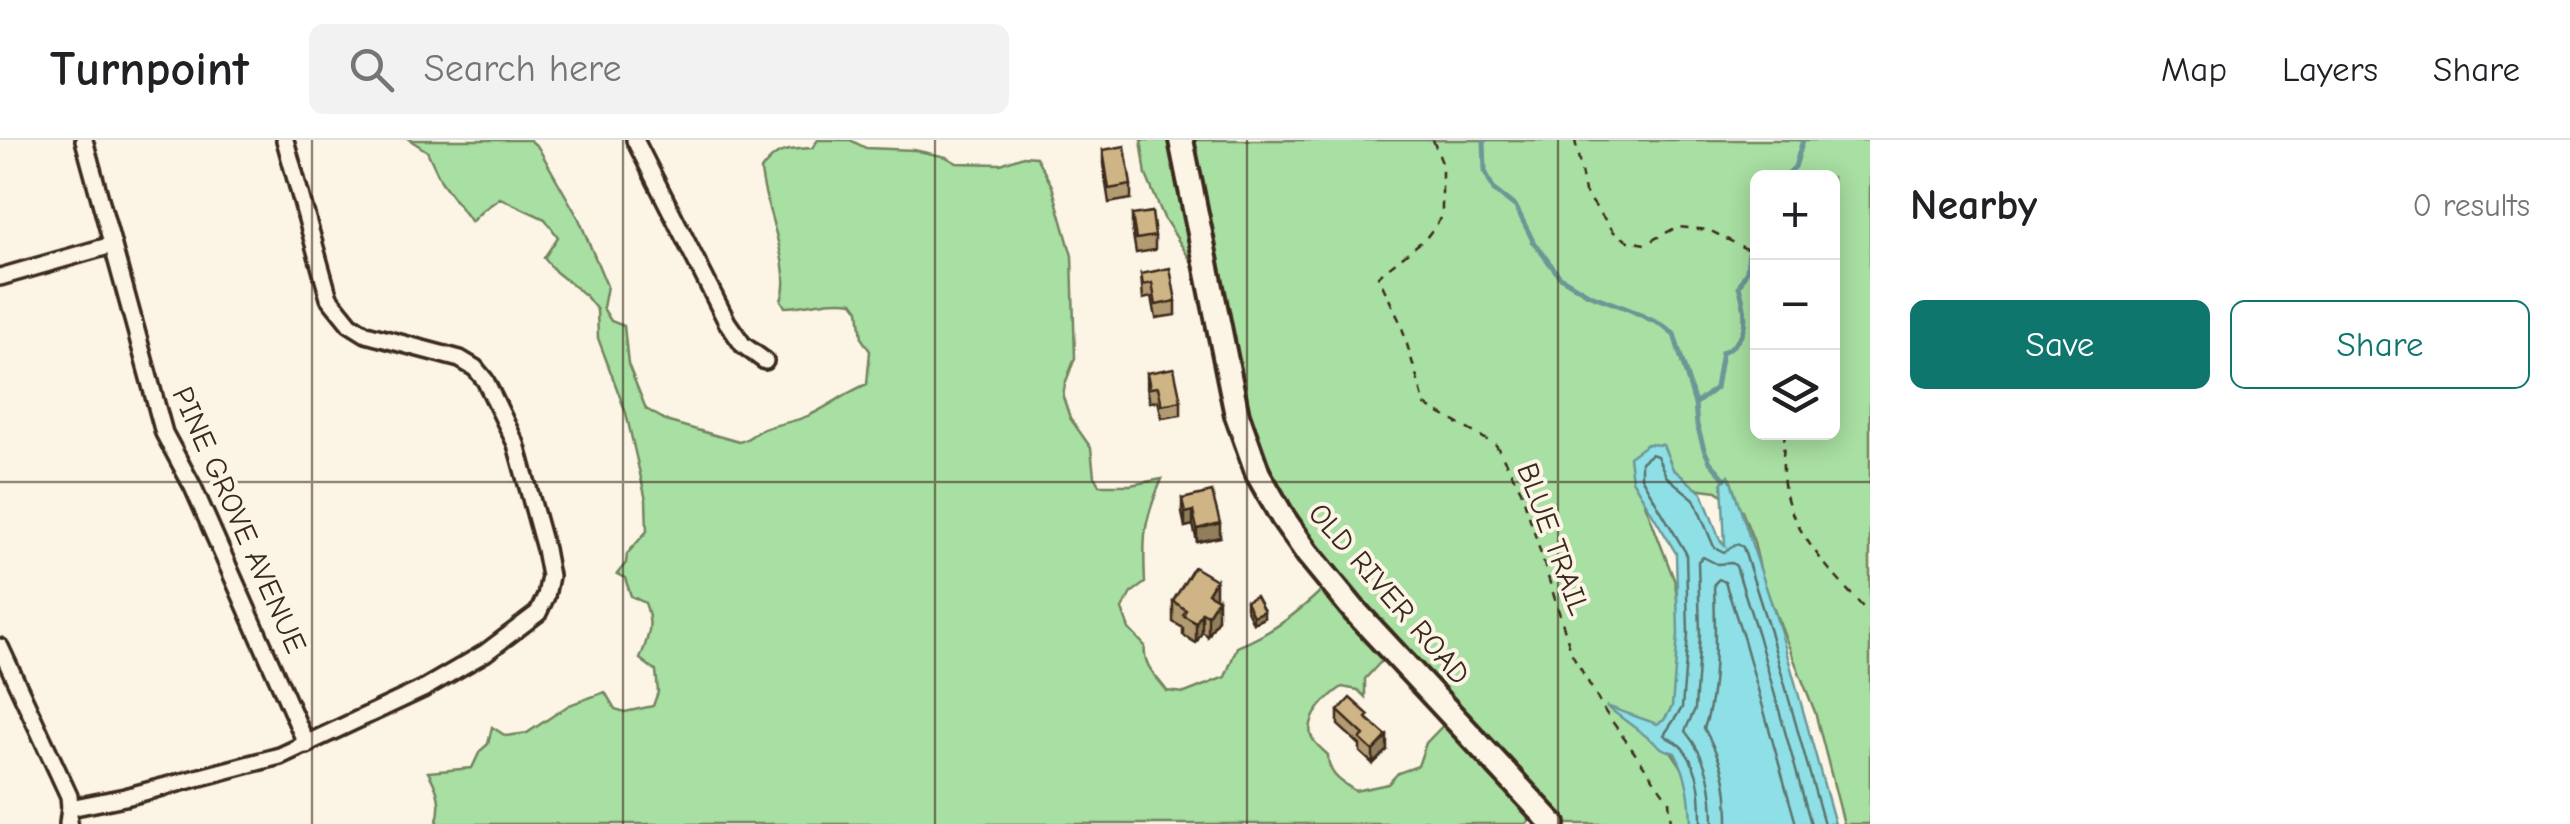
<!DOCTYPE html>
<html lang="en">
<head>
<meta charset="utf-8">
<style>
	:root { --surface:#fff; --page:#f2f2f2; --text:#202124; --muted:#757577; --line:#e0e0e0; --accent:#0f766e }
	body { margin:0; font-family:"Comic Neue",sans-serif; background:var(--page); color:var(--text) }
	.controls { position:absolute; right:30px; top:30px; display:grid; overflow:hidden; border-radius:15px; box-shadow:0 5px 25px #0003 }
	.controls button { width:90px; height:90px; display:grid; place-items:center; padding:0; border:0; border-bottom:2px solid var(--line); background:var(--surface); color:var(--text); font:50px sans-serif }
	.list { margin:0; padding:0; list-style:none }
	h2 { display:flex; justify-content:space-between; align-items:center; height:130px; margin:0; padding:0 40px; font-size:42px }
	h2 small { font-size:32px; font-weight:400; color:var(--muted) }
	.actions { display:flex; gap:20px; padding:30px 40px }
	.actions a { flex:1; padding:22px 0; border:2px solid var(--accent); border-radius:15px; text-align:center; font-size:35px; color:var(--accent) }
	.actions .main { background:var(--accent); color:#fff }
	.icon { flex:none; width:55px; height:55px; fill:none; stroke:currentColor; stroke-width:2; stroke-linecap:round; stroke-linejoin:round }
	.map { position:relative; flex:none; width:1870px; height:684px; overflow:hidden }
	header { display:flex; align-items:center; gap:60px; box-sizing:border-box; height:140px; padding:0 50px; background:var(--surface); border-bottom:2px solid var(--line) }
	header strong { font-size:48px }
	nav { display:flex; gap:55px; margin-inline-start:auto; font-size:35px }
	.search { width:700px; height:90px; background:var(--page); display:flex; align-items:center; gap:25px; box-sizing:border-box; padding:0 35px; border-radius:15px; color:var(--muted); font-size:38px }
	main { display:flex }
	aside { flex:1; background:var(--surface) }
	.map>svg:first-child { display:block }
</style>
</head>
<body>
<header>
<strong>Turnpoint</strong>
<div class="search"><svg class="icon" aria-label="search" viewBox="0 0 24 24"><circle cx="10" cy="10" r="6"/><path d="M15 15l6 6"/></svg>Search here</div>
<nav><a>Map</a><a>Layers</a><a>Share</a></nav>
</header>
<main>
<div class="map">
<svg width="1870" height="684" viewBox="0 0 1870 684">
	<rect width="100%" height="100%" fill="#fcf5e5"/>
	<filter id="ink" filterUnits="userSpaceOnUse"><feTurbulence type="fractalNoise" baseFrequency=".01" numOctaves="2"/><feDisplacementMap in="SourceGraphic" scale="20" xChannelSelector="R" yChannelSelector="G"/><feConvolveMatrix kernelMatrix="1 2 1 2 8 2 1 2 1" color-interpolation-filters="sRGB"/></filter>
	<g filter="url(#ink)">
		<path fill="#a8dfa2" stroke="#728460" stroke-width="2.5" fill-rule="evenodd" d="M410 0H530L538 7 579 79 607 146 603 168 611 181 624 186 628 224 646 269 669 282 739 302C749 300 750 296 759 291 772 284 795 283 812 274 831 265 847 252 867 244L870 211 862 199 859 170 853 162C830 158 809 166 785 167L781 160C794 129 764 68 761 30 778 8 785 10 812 8L818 0H850L866 8 914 10 946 17 957 23 1001 24 1023 16 1036 17 1052 46 1072 116 1075 218 1065 244 1063 257 1070 278 1091 308 1094 336 1099 345H1130L1162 339C1143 383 1143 396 1145 443L1131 453 1122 469 1129 489 1145 506C1142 524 1156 536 1167 551L1185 553 1225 537 1237 507C1273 493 1302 470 1329 443L1264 343 1202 138 1164 78 1146 35 1141 0H1870V684H1844L1815 572 1763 442 1754 402 1742 371 1717 351 1685 347 1644 361 1675 442 1685 526 1686 556 1661 596 1695 647 1692 684H1552L1539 672 1526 684H1437L1426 680 1410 684H436C443 665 438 649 428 632L472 628 480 611 488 604 492 587 506 596 527 593 569 565 605 552 615 569 625 572 653 566 658 552 656 531 640 519C648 498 654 485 645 463L631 456 625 438 617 434 626 423 627 414 647 391 646 360 626 273 598 198 597 170 585 155 556 132 544 118 558 97 545 79 500 58 482 71 471 82 441 41 427 11ZM1758 38H1832V292H1758ZM1389 513 1451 577 1426 603 1418 626 1398 633 1388 644 1355 651C1340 641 1328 634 1328 615 1323 610 1313 603 1311 595 1306 576 1329 556 1342 547L1358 550 1365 557V539Z"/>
		<path fill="#8ee0e6" stroke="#6d9796" stroke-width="2.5" d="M1647 304 1663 305 1673 329 1702 353 1720 400 1725 405 1722 342 1729 335 1780 489 1835 684H1691C1690 657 1688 637 1675 613L1663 609 1606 566 1657 584 1664 580 1672 567 1678 494 1676 413 1632 340 1629 317Z"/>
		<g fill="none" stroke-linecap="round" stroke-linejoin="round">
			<g stroke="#5c736e" stroke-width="2.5">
				<path d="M1701 684C1701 659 1701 631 1684 610 1679 602 1671 601 1664 595L1682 568 1688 494 1686 413 1641 337V322L1651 314 1657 316 1666 336 1694 359 1714 407 1724 412 1737 404 1743 407 1770 492 1824 684"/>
				<path d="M1713 684C1713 648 1708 619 1685 591L1695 569 1700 494 1698 421 1703 417 1717 424 1732 423 1736 426 1758 495 1811 684"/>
				<path d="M1728 684C1728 642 1724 625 1704 588 1718 552 1715 484 1714 444L1719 439 1725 442 1744 500 1796 684"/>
			</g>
			<g stroke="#6d9796" stroke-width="5">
				<path d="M1484 0 1485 31 1494 50 1516 67 1533 101 1560 137 1588 154 1628 169 1664 186 1674 194 1695 264 1697 285 1704 309 1710 322 1725 339"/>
				<path d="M1783 38 1795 27 1803 0"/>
				<path d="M1695 264 1716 248 1722 212C1751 200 1747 172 1739 146L1747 130 1750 102 1758 93"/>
			</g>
			<g stroke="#3b2a1e" stroke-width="22">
				<g id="street">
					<path d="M84 0 164 293 193 347 307 605"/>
					<path d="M635 0 727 182 743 205 765 221"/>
					<path d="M0 137 112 105"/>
					<path d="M0 507 69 656 70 668 68 684"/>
					<path d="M70 668 125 657 280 616 423 549 485 513 538 473 546 456 550 436 545 409 516 304 485 240 475 228 460 219 366 194 350 184 329 158 285 0"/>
				</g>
			</g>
			<g stroke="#3b2a1e" stroke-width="30">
				<path id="secondary" d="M1181 0 1237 275 1258 334 1283 378 1308 414 1354 470 1553 684"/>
			</g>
			<g stroke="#3b2a1e" stroke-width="2.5" stroke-dasharray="8 8" stroke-linecap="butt">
				<path d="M1433 0 1442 23V77L1426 98 1378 136 1401 184 1425 265 1496 305 1521 350 1572 514 1606 573 1669 661 1671 684"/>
				<path d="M1575 0 1585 52 1614 92 1628 101 1645 104 1677 87 1709 90 1758 115"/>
				<path d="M1785 292C1783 313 1781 334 1786 355 1797 400 1840 441 1870 475"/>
			</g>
			<use href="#street" stroke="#fcf5e5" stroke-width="15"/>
			<use href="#secondary" stroke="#fcf5e5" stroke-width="22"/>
		</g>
		<g fill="#b29b72" stroke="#3b2a1e" stroke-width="2.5">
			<path d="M1103 10 1131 45V59L1109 63 1103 24Z"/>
			<path d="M1132 75 1155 96V110L1136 113 1132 89Z"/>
			<path d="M1141 134 1176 161V175L1156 178 1152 157 1143 159Z"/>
			<path d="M1147 233 1181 261V275L1162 278 1158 261 1150 262 1147 247Z"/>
			<path d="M1182 359 1220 397 1197 402 1193 385 1185 387 1182 373Z"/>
			<path d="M1216 458 1218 479 1208 496 1202 492 1196 503 1183 495V488L1173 482V461Z"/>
			<path d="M1246 461 1264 478 1253 483 1246 468Z"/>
			<path d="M1338 571 1369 581 1387 610 1373 624 1360 612V605L1338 585Z"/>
		</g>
		<g fill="#917e5d" stroke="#3b2a1e" stroke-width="2.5">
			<path d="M1193 371V385L1185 387V373Z"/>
			<path d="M1220 383V397L1197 402V389Z"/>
			<path d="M1216 440V460L1208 453Z"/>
			<path d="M1218 459V479L1208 496V475Z"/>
			<path d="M1264 471V478L1253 483V476Z"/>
			<path d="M1202 472V492L1196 503V483Z"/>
			<path d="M1387 596V610L1373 624V611Z"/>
		</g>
		<g fill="#cfb485" stroke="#3b2a1e" stroke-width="2.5">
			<path d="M1125 6 1131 45 1109 49 1103 10Z"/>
			<path d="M1152 72 1155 96 1136 99 1132 75Z"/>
			<path d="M1170 128 1176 161 1156 165 1152 143 1143 145 1141 134Z"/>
			<path d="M1174 228 1181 261 1162 265 1158 247 1150 248 1147 233Z"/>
			<path d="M1212 352 1220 383 1197 389 1193 371 1185 373 1182 359Z"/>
			<path d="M1194 427 1216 440 1208 453 1218 459 1208 475 1202 472 1196 483 1183 475 1186 470 1173 461Z"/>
			<path d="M1256 456 1264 471 1253 476 1246 461Z"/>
			<path d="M1350 558 1369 575 1366 578 1387 596 1373 611 1360 599 1364 595 1338 571Z"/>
		</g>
	</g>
	<path fill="none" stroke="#3b2a1e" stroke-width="2.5" stroke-opacity="0.55" d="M312 0V684M623 0V684M935 0V684M1247 0V684M1558 0V684M0 342H1870"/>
	<g text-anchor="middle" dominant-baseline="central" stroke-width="8" stroke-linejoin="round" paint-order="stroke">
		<g font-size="30" fill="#3b2a1e" stroke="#fcf5e5">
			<text transform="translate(239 380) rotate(66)">PINE GROVE AVENUE</text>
			<text transform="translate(1553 399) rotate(70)">BLUE TRAIL</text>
			<text transform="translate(1389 454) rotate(49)">OLD RIVER ROAD</text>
		</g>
	</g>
</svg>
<div class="controls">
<button>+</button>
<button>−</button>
<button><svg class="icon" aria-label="layers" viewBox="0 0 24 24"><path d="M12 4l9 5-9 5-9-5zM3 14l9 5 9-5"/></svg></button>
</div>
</div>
<aside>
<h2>Nearby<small>0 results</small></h2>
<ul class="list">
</ul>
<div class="actions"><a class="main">Save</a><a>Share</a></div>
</aside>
</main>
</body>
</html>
